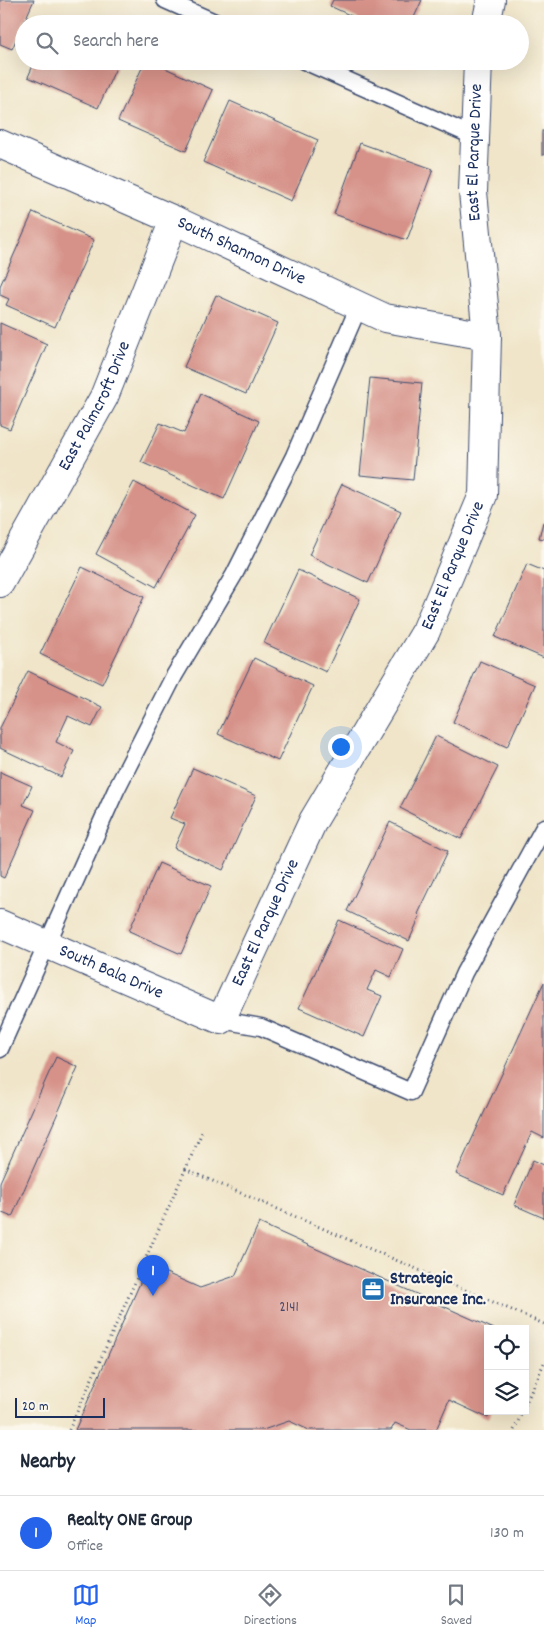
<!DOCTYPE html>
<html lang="en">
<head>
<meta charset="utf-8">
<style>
	:root { --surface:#fff; --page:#f2f2f3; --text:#1f2937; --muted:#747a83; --line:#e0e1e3; --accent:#2563eb }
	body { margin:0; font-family:Dekko,sans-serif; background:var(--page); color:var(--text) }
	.controls { position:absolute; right:15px; bottom:15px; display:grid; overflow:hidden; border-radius:0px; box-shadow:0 5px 20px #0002 }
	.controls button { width:45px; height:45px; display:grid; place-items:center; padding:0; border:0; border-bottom:1px solid var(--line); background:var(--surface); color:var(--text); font:25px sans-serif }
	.scale { position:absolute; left:15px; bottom:12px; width:90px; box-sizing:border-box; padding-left:5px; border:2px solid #1b2f5e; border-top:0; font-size:14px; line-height:18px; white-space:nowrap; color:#1b2f5e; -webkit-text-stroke:4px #fbf7ec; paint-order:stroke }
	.you { position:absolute; left:340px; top:746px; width:18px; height:18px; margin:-12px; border:4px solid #fff; border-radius:50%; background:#1a73e8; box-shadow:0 0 0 8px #1a73e833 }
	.badge { display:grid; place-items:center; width:32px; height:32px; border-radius:50%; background:var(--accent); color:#fff; font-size:16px; font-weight:700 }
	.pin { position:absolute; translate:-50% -41px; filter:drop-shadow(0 1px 2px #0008) }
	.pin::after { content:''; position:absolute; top:26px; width:18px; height:15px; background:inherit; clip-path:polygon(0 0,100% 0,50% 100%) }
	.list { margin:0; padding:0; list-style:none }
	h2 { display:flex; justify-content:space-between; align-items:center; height:65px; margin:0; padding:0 20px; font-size:21px }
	h2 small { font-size:16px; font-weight:400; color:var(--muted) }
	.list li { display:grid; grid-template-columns:32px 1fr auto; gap:15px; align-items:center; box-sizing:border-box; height:75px; padding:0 20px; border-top:1px solid var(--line) }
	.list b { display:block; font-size:19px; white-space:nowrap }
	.list p { margin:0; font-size:16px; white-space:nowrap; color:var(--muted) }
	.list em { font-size:16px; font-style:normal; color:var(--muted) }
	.icon { flex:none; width:28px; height:28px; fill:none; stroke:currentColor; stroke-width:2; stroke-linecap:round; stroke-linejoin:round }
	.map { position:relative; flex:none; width:544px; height:1430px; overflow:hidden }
	.search { position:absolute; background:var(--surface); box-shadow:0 5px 20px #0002; left:15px; right:15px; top:15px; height:55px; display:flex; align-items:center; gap:12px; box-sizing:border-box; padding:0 18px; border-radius:28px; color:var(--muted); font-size:19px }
	.sheet { height:140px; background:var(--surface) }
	nav { display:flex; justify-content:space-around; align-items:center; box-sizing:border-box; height:70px; border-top:1px solid var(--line); background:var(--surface); font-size:14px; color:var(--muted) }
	nav a { display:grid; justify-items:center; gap:2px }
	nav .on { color:var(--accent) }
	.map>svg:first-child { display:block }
</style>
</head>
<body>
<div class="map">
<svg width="544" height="1430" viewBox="0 0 544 1430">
	<rect width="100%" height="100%" fill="#fbf7ec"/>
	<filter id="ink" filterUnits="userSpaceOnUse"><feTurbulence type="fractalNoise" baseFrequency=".02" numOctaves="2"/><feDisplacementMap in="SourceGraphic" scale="10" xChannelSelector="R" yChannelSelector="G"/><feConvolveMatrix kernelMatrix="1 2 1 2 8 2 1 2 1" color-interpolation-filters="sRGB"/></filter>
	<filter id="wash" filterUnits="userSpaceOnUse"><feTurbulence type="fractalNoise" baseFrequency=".0096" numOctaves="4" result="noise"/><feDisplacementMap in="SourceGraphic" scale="20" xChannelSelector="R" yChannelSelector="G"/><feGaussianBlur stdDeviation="1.12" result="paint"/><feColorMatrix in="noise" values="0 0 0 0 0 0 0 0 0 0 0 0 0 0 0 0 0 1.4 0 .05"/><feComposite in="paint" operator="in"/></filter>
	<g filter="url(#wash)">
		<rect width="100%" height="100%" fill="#f0e5c9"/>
		<g id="blocks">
			<g fill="#d69289">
				<path d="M0 0H34L12 49 0 44Z"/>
				<path d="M333 0H422L411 24H369L330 6Z"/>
				<path d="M55 17 71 24H52Z"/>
				<path d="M35 61H119L98 108 28 77Z"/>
				<path d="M145 61H150L213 90 186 151 118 121Z"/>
				<path d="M230 101 318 140 291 201 203 162Z"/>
				<rect x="542" y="131" width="2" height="24"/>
				<path d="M360 143 433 169 407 240 334 214Z"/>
				<path d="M33 212 94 240 55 327 6 305 9 299 0 295V286Z"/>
				<path d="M216 295 278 323 246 394 184 367Z"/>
				<path d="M0 323 47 344 10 429 0 425Z"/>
				<path d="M370 378 422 383 413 480 360 475Z"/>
				<path d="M201 394 259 421 224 499 141 462 160 423 184 433Z"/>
				<path d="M134 482 195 515 156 587 96 554Z"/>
				<path d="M342 484 401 511 368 583 309 555Z"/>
				<path d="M543 522H544V539L539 538Z"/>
				<path d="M527 564 544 571V658L495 637Z"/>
				<path d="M82 567 144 597 102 684 40 654Z"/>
				<path d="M298 570 360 599 326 672 264 643Z"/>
				<path d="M254 658 313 686 278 761 218 734Z"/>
				<path d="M480 661 535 685 507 747 453 722Z"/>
				<path d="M28 671 102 707 92 727 68 716 56 742 74 751 61 777 0 748V728Z"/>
				<path d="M436 736 498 767 461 839 400 808Z"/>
				<path d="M193 768 256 796 223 870 174 848 185 824 170 818Z"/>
				<path d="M0 772 32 786 23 805 35 810 4 878 0 876Z"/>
				<path d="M390 822 448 851 418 914 420 916 409 941 347 911Z"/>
				<path d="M159 863 211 886 181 954 129 931Z"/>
				<path d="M339 920 403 949 391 977 376 970 367 990 382 996 364 1037 299 1008Z"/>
				<path d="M544 982V1138L532 1132 503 1195 456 1174Z"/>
				<path d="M56 1057 78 1067 12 1217 0 1212V1182Z"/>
				<path d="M533 1160 544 1165V1218L514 1205Z"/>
				<path d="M259 1223 494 1329H488V1411H491L488 1418 449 1400 436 1430H411L395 1423 391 1430H309L289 1421 263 1430H75L148 1265 200 1288 235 1276Z"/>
			</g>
		</g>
	</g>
	<g filter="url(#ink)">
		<use href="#blocks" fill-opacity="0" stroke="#3b4a6e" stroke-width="1"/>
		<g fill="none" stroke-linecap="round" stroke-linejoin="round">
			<g stroke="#3b4a6e" stroke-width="19">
				<g id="service">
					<path d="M165 0 219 24"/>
					<path d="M304 61 475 137"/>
					<path d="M221 1020 261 1027 411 1092 464 973 544 827"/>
					<path d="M0 1049 116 790 174 676 234 575 294 456 359 306"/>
				</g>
			</g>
			<g stroke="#3b4a6e" stroke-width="30">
				<g id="minor">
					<path d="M486 24 491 0"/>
					<path id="s1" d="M0 144 174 220 385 318 487 336"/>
					<path id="s2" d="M0 583 104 397 174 220"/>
					<path id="s3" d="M0 924 221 1020 313 821 426 631 483 495 487 336 473 192 478 61"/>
				</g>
			</g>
			<g stroke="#3b4a6e" stroke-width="3" stroke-dasharray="1 4" stroke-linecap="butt">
				<path d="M185 1169 544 1324"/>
				<path d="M525 1405 544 1363"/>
				<path d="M69 1430 203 1130"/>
				<path d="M514 1430 523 1411"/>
			</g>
			<use href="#service" stroke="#fff" stroke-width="16"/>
			<use href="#minor" stroke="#fff" stroke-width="28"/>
		</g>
	</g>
	<defs>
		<g id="office-square" transform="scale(1.25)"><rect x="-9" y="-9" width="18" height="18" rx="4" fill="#1f6fb2" stroke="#fbf7ec"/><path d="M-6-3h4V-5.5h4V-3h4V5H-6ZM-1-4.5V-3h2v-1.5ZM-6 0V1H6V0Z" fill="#fff"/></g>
	</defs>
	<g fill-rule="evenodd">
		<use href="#office-square" x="373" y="1289"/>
	</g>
	<g text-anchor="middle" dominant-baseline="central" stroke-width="4.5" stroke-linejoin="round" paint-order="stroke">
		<g font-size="15" fill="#4a4869">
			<text x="289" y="1308">2141</text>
		</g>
		<g font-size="18" fill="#1b2f5e" stroke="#fbf7ec">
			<text stroke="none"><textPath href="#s3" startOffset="1172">East El Parque Drive</textPath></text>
			<text stroke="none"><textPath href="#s1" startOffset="264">South Shannon Drive</textPath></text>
			<text stroke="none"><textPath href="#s2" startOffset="201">East Palmcroft Drive</textPath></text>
			<text stroke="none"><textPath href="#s3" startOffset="752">East El Parque Drive</textPath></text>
			<text stroke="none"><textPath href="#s3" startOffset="348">East El Parque Drive</textPath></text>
			<text stroke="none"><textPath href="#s3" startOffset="121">South Bala Drive</textPath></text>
		</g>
		<g font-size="18" font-weight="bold" fill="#1b2f5e" stroke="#fbf7ec" text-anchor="start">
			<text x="390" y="1279">Strategic<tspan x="390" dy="21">Insurance Inc.</tspan></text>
		</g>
	</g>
</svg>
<div class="controls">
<button><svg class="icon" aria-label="locate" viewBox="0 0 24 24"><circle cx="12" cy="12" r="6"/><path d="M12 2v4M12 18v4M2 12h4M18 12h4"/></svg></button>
<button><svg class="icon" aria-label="layers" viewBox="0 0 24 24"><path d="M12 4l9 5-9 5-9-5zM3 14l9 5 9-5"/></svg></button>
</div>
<div class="scale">20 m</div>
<div class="you"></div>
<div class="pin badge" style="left:153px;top:1296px">1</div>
<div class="search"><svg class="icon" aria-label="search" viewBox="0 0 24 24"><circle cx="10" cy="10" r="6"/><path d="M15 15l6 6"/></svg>Search here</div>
</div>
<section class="sheet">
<h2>Nearby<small></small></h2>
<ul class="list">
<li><span class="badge">1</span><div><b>Realty ONE Group</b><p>Office</p></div><em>130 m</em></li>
</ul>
</section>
<nav>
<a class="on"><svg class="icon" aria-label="map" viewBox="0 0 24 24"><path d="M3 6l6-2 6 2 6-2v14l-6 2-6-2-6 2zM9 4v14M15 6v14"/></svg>Map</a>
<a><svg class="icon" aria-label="directions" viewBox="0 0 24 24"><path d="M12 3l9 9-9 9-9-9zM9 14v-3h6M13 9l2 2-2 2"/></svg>Directions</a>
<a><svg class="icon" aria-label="saved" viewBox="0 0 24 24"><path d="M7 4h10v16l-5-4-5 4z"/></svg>Saved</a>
</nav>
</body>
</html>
